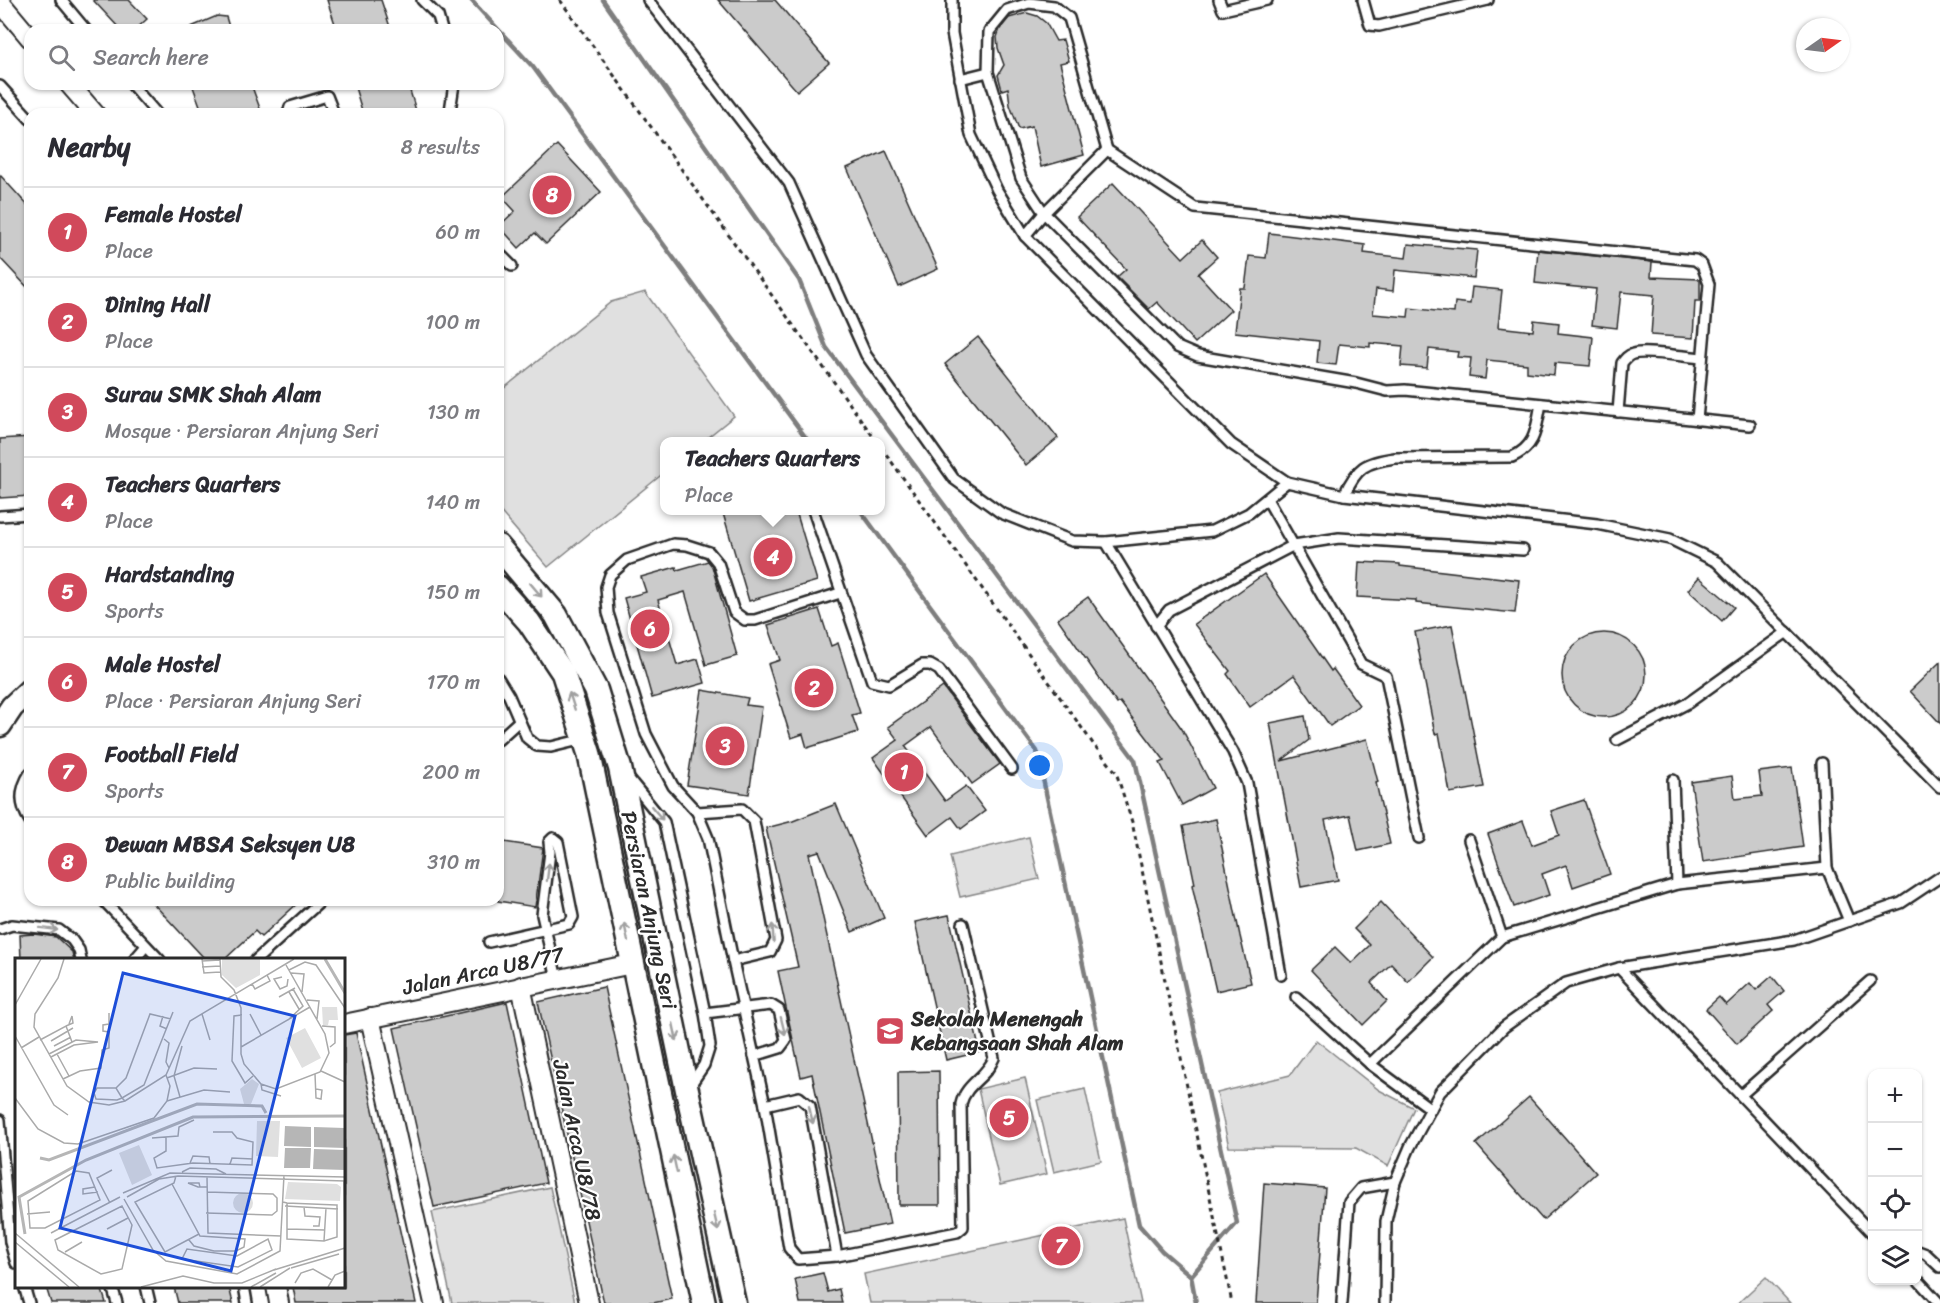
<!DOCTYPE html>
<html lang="en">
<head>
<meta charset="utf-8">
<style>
	:root { --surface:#fff; --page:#f2f2f3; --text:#2b2b33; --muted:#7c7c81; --line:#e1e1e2; --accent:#d1495b }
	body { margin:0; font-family:Sriracha,sans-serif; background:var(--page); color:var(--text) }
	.controls { position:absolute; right:18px; bottom:18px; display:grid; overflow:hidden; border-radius:12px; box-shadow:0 2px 4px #0004 }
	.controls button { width:54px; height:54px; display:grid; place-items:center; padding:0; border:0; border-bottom:2px solid var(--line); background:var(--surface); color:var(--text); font:30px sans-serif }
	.compass { position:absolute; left:1796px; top:18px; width:54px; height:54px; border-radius:50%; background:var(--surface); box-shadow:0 2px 4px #0004; rotate:76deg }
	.you { position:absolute; left:1040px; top:766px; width:21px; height:21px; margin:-15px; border:4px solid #fff; border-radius:50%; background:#1a73e8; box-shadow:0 0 0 9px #1a73e833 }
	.badge { display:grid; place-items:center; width:39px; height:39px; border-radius:50%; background:var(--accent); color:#fff; font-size:20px; font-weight:700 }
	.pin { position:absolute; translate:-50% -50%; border:3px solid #fff; box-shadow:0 2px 6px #0006 }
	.popup { position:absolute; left:660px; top:437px; width:225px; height:78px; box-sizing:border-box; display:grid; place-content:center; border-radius:12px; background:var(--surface); filter:drop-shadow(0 2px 4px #0005); font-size:20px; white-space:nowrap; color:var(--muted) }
	.popup b { font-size:22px; color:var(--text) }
	.popup::after { content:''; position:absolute; left:50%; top:100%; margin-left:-12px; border:12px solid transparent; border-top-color:var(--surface) }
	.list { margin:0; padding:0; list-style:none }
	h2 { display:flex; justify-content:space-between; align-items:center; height:78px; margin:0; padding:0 24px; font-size:26px }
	h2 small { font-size:20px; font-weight:400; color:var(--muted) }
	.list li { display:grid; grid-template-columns:39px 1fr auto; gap:18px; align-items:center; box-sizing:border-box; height:90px; padding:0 24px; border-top:2px solid var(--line) }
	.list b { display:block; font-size:22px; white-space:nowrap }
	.list p { margin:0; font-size:20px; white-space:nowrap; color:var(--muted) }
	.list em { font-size:20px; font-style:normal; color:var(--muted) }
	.icon { flex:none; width:33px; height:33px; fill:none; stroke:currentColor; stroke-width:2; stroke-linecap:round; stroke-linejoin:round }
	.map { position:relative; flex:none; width:1940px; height:1303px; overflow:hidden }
	.search { position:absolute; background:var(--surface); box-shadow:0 2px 4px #0004; left:24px; top:24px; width:480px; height:66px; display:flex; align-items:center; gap:15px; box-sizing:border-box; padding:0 21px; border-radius:18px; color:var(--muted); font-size:22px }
	.panel { position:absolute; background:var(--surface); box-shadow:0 2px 4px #0004; left:24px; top:108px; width:480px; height:798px; border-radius:18px }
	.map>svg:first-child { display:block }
</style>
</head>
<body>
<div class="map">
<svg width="1940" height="1303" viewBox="0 0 1940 1303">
	<rect width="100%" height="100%" fill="#fff"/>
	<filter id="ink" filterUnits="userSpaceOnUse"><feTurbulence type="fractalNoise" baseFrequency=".0167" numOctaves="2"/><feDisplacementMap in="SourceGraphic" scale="12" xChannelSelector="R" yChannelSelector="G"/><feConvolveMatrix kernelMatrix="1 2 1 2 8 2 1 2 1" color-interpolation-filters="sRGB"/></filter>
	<g filter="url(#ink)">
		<g fill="#e0e0e0" stroke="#868686" stroke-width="1.5">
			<path d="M645 292 734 416 703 441 665 442V472L548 567 498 509V393L611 302Z"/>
			<path d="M1029 837 1039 879 960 897 950 856Z"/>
			<path d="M1316 1040 1379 1090 1414 1108 1388 1166 1356 1148 1229 1147 1217 1093 1290 1075Z"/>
			<path d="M1025 1078 1047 1174 1000 1185 978 1089Z"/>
			<path d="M1085 1089 1101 1161 1054 1172 1037 1100Z"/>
			<path d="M550 1187 575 1303H452L432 1212Z"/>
			<path d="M1123 1218 1141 1303H870L864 1274Z"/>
			<path d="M1766 1277 1790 1303H1738Z"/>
		</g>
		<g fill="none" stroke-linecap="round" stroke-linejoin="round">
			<g stroke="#7e7e7e" stroke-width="4.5">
				<path d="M471 0 533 67 809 442"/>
				<path d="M603 0 799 280 826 347 1135 760 1237 1223 1191 1276"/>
				<path d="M860 510 1037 751 1139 1225 1162 1251 1191 1276 1196 1303"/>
			</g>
		</g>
		<g fill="#cbcbcb" stroke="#2b2b2b" stroke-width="1.5">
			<path d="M93 0H129L147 19 135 30H121Z"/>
			<path d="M327 0H381L391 30H337Z"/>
			<path d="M718 0H775L829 63 797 91Z"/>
			<path d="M1027 13 1037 16 1046 23 1056 41 1063 40 1069 61 1060 63 1084 155 1041 167 1032 126 1019 129 1010 105 1008 88 1002 90 998 75 1004 65 998 48 997 37 1000 29 1009 18Z"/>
			<path d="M217 16 226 17 230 30H184Z"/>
			<path d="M192 84H251L262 114H203Z"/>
			<path d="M354 84H408L417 114H363Z"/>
			<path d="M557 145 601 192 546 244 535 233 519 248 499 226 515 211 502 197Z"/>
			<path d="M886 151 938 269 899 287 847 168Z"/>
			<path d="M0 175 30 208V290L0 258Z"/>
			<path d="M1113 183 1183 258 1202 240 1217 257 1198 274 1231 310 1195 343 1157 302 1149 309 1117 277 1126 269 1077 217Z"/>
			<path d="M1269 233 1365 245 1364 253 1406 258 1408 244 1477 250 1474 278 1395 270 1393 291 1376 289 1373 314 1408 317 1409 308 1454 313 1455 302 1470 304 1472 287 1502 290 1498 327 1533 331 1534 320 1559 323 1558 333 1593 337 1590 366 1555 363 1554 375 1527 372V364L1487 360 1485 379 1469 377 1471 358 1457 357 1458 352 1429 349 1427 368 1401 366 1403 346 1370 343V347L1339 344 1336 365 1317 363 1319 341 1235 332 1240 288H1245L1249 256 1266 258Z"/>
			<path d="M1538 250 1652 262 1651 277 1700 279V301H1695L1693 338 1651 335 1654 295 1621 292 1617 328 1592 325 1596 289 1535 283Z"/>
			<path d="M978 337 1058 438 1026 465 945 364Z"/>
			<path d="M30 437V496L0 498V439Z"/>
			<path d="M722 510H773L774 517 796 511 817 581 749 601Z"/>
			<path d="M708 561 712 566 737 656 706 665 685 592 658 600 677 665 698 659 705 683 652 698 624 598 646 592 641 577 676 567 677 570Z"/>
			<path d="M1359 562 1400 564V566L1519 580 1515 613 1416 603V600L1357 597Z"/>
			<path d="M1264 574 1331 671 1333 669 1359 705 1330 726 1294 675 1250 707 1227 674 1230 671 1194 624Z"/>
			<path d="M1699 577 1734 607 1722 621 1688 590Z"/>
			<path d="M1088 597 1182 729 1213 788 1182 805 1160 763 1165 761 1120 702 1117 704 1058 619Z"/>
			<path d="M819 609 831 646 838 643 860 713 852 715 858 732 807 748 803 734 791 738 768 664 780 660 768 625Z"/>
			<path d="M1452 625 1484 787 1450 793 1439 733 1435 734 1415 632Z"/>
			<circle cx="1604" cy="675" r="42"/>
			<path d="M1940 662V723L1910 691Z"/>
			<path d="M943 687 1000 764 972 784 931 727 905 746 945 801 966 786 985 811 961 829 952 817 928 835 873 758 898 740 888 727Z"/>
			<path d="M702 690 748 698 746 705 762 707 749 794 687 785Z"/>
			<path d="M1305 716 1309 740 1281 761 1367 739 1378 782 1376 783 1390 844 1358 851 1350 815 1325 820 1338 880 1301 887 1270 723Z"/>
			<path d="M1792 768 1803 847 1703 862 1691 782 1732 776 1735 799 1762 796 1759 772Z"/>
			<path d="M1584 800 1610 874 1573 887 1566 865 1542 874 1549 895 1514 907 1488 834 1523 821 1532 845 1559 835 1551 811Z"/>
			<path d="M836 804 884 918 852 932 819 851 809 854 890 1224 845 1233 812 1074 801 1077 778 971 798 967 766 828 793 821Z"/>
			<path d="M1216 819 1240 936 1251 983 1216 991 1192 885 1195 884 1183 826Z"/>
			<path d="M498 841 543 848 535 907 498 901Z"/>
			<path d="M150 900H301L261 937 255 931 224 960H206Z"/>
			<path d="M1381 902 1433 957 1408 982 1391 964 1371 983 1387 1001 1363 1025 1311 970 1335 947 1351 963 1370 945 1354 929Z"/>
			<path d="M949 915 980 1052 946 1060 915 922Z"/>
			<path d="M34 934 56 937 72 952 74 960H21L20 935Z"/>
			<path d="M1772 976 1784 991 1768 1005 1773 1011 1737 1044 1706 1009 1719 997 1726 1005 1750 983 1756 990Z"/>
			<path d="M604 987 672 1299 653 1303H604L538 1002Z"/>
			<path d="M507 1002 546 1183 434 1207 394 1028Z"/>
			<path d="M356 1033 416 1303H296L293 1287H344V1035Z"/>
			<path d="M939 1071 940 1205H899L898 1072Z"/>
			<path d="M1529 1097 1596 1173 1543 1220 1476 1144Z"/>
			<path d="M1264 1183 1325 1188 1316 1303H1256Z"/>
			<path d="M823 1273 828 1292 839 1289 842 1303H800L795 1279Z"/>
			<path d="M46 1287H101L106 1303H51Z"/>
			<path d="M174 1287H229L233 1303H178Z"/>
		</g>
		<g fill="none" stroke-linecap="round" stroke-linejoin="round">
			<g stroke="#2b2b2b" stroke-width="14">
				<g id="service">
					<path d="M61 0 86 30"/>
					<path d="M422 0 438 16 442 30"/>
					<path d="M648 0 789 183 866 355 954 479 1001 513 1072 541 1106 542 1212 531 1249 513 1287 482"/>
					<path d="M952 0V33L971 135 997 190 1025 236 1231 444 1287 482 1344 495 1597 524 1670 539 1717 562 1940 787"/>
					<path d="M1219 0 1223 10 1267 0"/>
					<path d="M1363 0 1370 25 1379 26 1488 0"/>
					<path d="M960 79 988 72"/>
					<path d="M131 84 157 114"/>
					<path d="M0 86 30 119"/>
					<path d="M288 114 290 107 327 96 334 114"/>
					<path d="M447 114 450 111 454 84"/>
					<path d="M1107 150 1195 208 1695 260 1702 265 1709 284 1697 420"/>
					<path d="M1025 236 1044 213 1107 150 1069 18 1054 6 1029 3 1007 10 989 32 988 72 1021 178 1044 213 1177 347 1198 356 1356 383 1387 391 1405 390 1750 425"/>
					<path d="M498 252 512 266"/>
					<path d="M1618 412 1622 363C1625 359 1628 355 1633 354 1646 350 1686 357 1702 358"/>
					<path d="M1344 495C1357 467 1365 462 1395 458L1512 457C1537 446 1536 427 1541 404"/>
					<path d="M1267 499 1361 664 1386 676 1419 838"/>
					<path d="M813 510 872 681 889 685 922 665H930L939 670 1012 769"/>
					<path d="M0 516 30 514"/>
					<path d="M1106 542 1233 752 1247 783 1281 975"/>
					<path d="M840 593 755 620H745L734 612 718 563 709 552 687 545 673 544 627 560 610 575 606 587 608 613 646 734 673 786 697 812 708 838 733 961 765 1105 789 1248 798 1259 837 1256 957 1232 963 1227 961 1104C966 1083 986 1078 994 1058L963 924"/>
					<path d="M1156 626 1169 610 1294 545 1339 538 1523 550"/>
					<path d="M498 678 509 696 527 738 537 746 551 747 584 739"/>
					<path d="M498 740 519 721"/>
					<path d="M1617 740 1688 703 1787 632"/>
					<path d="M1822 763 1827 868"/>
					<path d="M30 773C19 790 19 805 30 821"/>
					<path d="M629 779 664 822 705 1013 710 1046 704 1065 689 1087"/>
					<path d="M1673 780 1677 884"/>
					<path d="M697 812 742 809 754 821 776 940 770 952 733 961"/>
					<path d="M1469 840 1502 937"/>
					<path d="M103 900 160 960"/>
					<path d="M0 929 12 925 59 930 72 940 79 950 81 960"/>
					<path d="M489 942 569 924 573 917 558 842 553 838 549 842 550 852 542 915 557 979"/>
					<path d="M134 960 146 946"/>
					<path d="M256 960 322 900"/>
					<path d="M1619 968 1872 1233"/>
					<path d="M1296 997 1370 1064"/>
					<path d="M705 1013 771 1005 779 1010 786 1040 780 1048 754 1056"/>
					<path d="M1741 1095 1870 981"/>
					<path d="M765 1105 799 1097 810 1106 837 1256"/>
					<path d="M1431 1109 1370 1064 1502 937 1677 884 1827 868 1849 921"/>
					<path d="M0 1120 10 1242 16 1263"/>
					<path d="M1918 1251 1926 1254 1940 1267"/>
					<path d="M1918 1280 1939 1303"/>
					<path d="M24 1286 29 1303"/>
					<path d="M112 1286 117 1303"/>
					<path d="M146 1286 150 1303"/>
					<path d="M244 1286 247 1303"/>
					<path d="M1342 1303 1349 1202 1361 1188 1395 1182"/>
					<path d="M1385 1303 1386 1221 1395 1182 1410 1147 1440 1092 1504 1027 1566 983 1619 968 1794 940 1901 903 1940 877"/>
				</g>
			</g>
			<g stroke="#2b2b2b" stroke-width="22">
				<g id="minor">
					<path d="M0 2 30 38"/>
					<path d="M69 84 95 114"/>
					<path d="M521 986 589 1303"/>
					<path d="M370 1018 434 1303"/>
					<path d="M344 1024 632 964"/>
					<path d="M276 1286 279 1303"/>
				</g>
			</g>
			<g stroke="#2b2b2b" stroke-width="27">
				<g id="tertiary">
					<path d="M498 546 556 615 596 690 620 768 687 1090 734 1303"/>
					<path d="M498 587 529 622 563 673 589 753 704 1303"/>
					<path d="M0 725 12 707 30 690"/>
				</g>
			</g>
			<g stroke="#2b2b2b" stroke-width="3" stroke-dasharray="4.5 4.5" stroke-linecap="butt">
				<path d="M560 0 877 442"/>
				<path d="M881 447 1094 745 1116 772 1132 822 1232 1303"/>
			</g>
			<use href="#service" stroke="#fff" stroke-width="9"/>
			<use href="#minor" stroke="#fff" stroke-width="18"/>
			<use href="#tertiary" stroke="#fff" stroke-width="22"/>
		</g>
		<defs><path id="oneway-shaft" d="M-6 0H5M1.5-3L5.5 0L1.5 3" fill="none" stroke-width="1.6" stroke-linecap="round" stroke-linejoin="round" transform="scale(1.5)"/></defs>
		<g stroke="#a0a0a0">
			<use href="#oneway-shaft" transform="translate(536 590) rotate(50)"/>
			<use href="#oneway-shaft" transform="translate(572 701) rotate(-108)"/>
			<use href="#oneway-shaft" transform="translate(657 813) rotate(50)"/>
			<use href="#oneway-shaft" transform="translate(548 872) rotate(-83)"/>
			<use href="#oneway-shaft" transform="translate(49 929) rotate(7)"/>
			<use href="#oneway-shaft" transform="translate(626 932) rotate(-102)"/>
			<use href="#oneway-shaft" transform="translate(773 933) rotate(-94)"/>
			<use href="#oneway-shaft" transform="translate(783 1026) rotate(76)"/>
			<use href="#oneway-shaft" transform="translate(675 1032) rotate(78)"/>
			<use href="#oneway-shaft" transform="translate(811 1115) rotate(77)"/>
			<use href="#oneway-shaft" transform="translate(675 1164) rotate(-102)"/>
			<use href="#oneway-shaft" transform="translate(716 1222) rotate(77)"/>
		</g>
	</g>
	<defs>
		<g id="school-square" transform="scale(1.5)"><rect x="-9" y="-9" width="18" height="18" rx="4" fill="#d1495b" stroke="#fff"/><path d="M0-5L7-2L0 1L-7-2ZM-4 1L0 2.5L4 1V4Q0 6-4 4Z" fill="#fff"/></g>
	</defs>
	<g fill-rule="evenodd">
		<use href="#school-square" x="890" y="1031"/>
	</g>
	<g text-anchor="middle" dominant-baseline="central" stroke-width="4.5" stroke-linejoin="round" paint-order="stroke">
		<g font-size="21" fill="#2b2b2b" stroke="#fff">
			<text transform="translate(649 910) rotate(78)">Persiaran Anjung Seri</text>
			<text transform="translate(483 971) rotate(-12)">Jalan Arca U8/77</text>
			<text transform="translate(577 1140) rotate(78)">Jalan Arca U8/78</text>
		</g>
		<g font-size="21" font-weight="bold" fill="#2b2b2b" stroke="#fff" text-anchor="start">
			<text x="911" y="1019">Sekolah Menengah<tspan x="911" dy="24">Kebangsaan Shah Alam</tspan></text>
		</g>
	</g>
	<g transform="translate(15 958)">
		<rect width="330" height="330" fill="#fff"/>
		<path d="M207 1H245V17L221 30 207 17ZM307 49H322L323 62H314L313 67 308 68ZM290 70 306 100 287 110 271 80ZM237 121 244 126 236 146H229L225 131ZM242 163H265L263 199 241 198ZM124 187 137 217 117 227 104 195ZM273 224 322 226 326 229 325 243 270 241ZM218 245a10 10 0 1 1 20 0a10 10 0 1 1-20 0Z" fill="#e0e0e0"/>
		<path d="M270 168 296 169V189L269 188ZM299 169 330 170V190L299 189ZM270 190H296L295 210H269ZM299 191 330 192V212L298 211Z" fill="#b6b6b6"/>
		<path fill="none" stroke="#b6b6b6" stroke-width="3" d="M310 1 330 35M25 200 34 202 182 146 247 148 251 155M10 276 4 239 71 202 178 159 330 158"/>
		<path fill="none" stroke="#aaa" stroke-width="1.5" d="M49 1 43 20 20 56 19 69 52 128 74 144 94 147 110 143 151 117 175 63 279 1M187 1 189 15 205 14M205 1 206 19 219 32 226 50V96L229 106 246 126 261 131 305 114 314 95 310 76 271 7M187 3 205 2M187 9 205 8M274 12 290 4 301 7 330 50M276 15 289 16 287 34M267 19 259 21 265 31 272 28 273 21M237 26 240 31 255 23 252 17M274 34 284 51M264 39 280 30M292 42 304 43 302 61M0 47 26 1M187 56 195 82M235 56 246 77M227 57 219 58 217 103 230 125 238 118M148 58 145 68 152 71M273 62 288 48 278 31M51 68 58 65 57 58 54 66M307 68 320 69V85L315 89M94 74 88 73V67L94 66M0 78 39 147 53 157M149 81 154 85 151 104 154 110M25 82 51 68 57 84M36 83 58 70M39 88 56 79M226 89 295 49M6 90 24 79M34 96 61 82 83 84 59 87 36 99M42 96 54 118M306 113 330 124M300 116 301 140 306 141 307 132 301 131M152 120 179 110 202 111M48 121 65 113 86 110 87 92 94 90V55M246 126 247 132 266 138M101 130 111 120 135 56 156 61M165 139 159 118 167 88M0 140 23 171 49 185 63 186 139 160 152 143 155 128 151 117M110 143 107 140 101 130H82L79 135 81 141 102 142 107 140 129 127 158 54M152 143 189 132 215 134M151 179V193L139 200 142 210 178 205 237 207 238 184 222 180 217 174H198M137 180 163 178 164 169 179 162M175 205 178 198 194 199 195 206M215 206 217 200 238 201M61 213 74 215 85 242 30 270H15L13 243ZM167 214 175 210 201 211 211 216M161 218 159 225 120 244 150 294 184 276M192 219 193 275 266 278M329 223 330 279M157 226 185 278 230 281 229 289 221 293H199L179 288 174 282M80 229 68 231V236L83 234M185 229 184 225H173L183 229H192M108 235 155 215 330 219M112 239 144 221 163 218 330 223M109 241 138 292 151 303 222 316 265 293 269 217M268 244 272 245 321 247H322V279L309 283 272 281V245M95 245 82 220 97 212M107 248 117 267 107 311 86 316 43 292 40 282ZM270 248 323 251M289 249 290 258 305 259 304 268H298M191 255 257 257 262 253V240L258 236 192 234M12 256 35 254M92 271 113 260M272 271 310 272M0 275 64 329M36 275 105 239M253 281 257 292 223 309 167 301 172 291 222 298ZM309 283 311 250M0 284 54 329M50 294 67 284M276 310 324 296M259 312 330 290M280 325 286 315 298 311 317 322M126 329 168 318 199 325H227L261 311M236 329 261 315M245 329 275 310M313 329 320 317 330 313"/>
		<path fill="#1d4ed8" fill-opacity="0.15" stroke="#1d4ed8" stroke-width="3" d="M108 15 280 58 216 313 45 270Z"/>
		<rect width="330" height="330" fill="none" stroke="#2b2b2b" stroke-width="3"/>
	</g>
</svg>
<div class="controls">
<button>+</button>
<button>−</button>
<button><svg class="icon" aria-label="locate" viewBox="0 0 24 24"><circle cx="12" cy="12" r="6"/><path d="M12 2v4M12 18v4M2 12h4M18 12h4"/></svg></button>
<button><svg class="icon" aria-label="layers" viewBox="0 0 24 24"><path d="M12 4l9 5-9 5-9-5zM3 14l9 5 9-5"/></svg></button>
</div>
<svg class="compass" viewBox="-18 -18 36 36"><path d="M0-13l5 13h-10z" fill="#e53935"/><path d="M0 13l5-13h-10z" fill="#7c7c81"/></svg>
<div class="you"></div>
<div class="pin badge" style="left:904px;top:772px">1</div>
<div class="pin badge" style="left:814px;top:688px">2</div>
<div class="pin badge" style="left:725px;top:746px">3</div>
<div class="pin badge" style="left:773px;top:557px">4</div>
<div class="popup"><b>Teachers Quarters</b>Place</div>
<div class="pin badge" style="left:1009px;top:1118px">5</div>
<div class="pin badge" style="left:650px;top:629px">6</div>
<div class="pin badge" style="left:1061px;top:1246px">7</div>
<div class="pin badge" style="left:552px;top:195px">8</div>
<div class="search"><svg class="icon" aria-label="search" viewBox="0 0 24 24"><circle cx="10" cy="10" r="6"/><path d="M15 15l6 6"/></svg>Search here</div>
<section class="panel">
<h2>Nearby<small>8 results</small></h2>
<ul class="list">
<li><span class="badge">1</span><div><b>Female Hostel</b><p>Place</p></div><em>60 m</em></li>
<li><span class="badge">2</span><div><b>Dining Hall</b><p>Place</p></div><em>100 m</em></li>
<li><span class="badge">3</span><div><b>Surau SMK Shah Alam</b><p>Mosque · Persiaran Anjung Seri</p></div><em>130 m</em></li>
<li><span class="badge">4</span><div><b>Teachers Quarters</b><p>Place</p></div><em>140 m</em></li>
<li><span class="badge">5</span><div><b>Hardstanding</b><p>Sports</p></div><em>150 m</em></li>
<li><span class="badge">6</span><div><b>Male Hostel</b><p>Place · Persiaran Anjung Seri</p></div><em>170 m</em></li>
<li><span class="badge">7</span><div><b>Football Field</b><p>Sports</p></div><em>200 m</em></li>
<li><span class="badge">8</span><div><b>Dewan MBSA Seksyen U8</b><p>Public building</p></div><em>310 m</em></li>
</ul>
</section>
</div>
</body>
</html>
